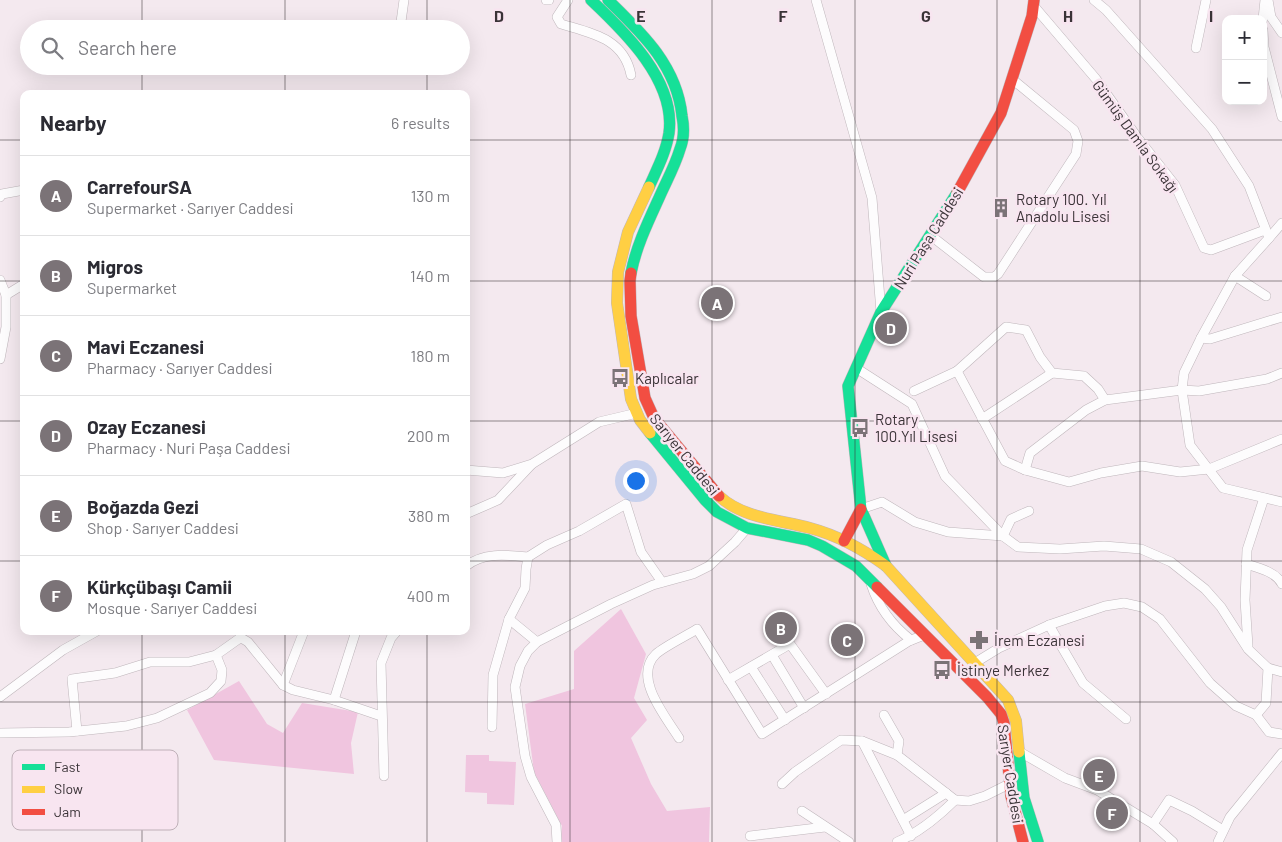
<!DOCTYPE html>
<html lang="en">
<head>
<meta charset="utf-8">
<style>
	:root { --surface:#fff; --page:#f7f7f7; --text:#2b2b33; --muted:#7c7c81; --line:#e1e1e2; --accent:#7b7377 }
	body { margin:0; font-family:Barlow,sans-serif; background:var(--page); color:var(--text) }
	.controls { position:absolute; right:15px; top:15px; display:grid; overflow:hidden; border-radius:10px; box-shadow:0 5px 20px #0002 }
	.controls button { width:45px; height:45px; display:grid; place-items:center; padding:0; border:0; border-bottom:1px solid var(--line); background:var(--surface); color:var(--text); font:25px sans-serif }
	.you { position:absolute; left:635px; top:480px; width:18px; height:18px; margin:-12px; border:4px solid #fff; border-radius:50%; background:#1a73e8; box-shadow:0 0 0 8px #1a73e833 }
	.badge { display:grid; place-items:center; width:32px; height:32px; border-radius:50%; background:var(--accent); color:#fff; font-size:16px; font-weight:700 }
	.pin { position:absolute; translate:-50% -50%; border:2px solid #fff; box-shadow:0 1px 5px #0006 }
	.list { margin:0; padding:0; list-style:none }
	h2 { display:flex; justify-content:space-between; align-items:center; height:65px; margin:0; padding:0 20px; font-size:21px }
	h2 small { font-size:16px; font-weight:400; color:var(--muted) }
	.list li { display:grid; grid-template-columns:32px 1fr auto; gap:15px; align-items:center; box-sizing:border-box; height:80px; padding:0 20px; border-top:1px solid var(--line) }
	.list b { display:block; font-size:19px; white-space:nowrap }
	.list p { margin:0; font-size:16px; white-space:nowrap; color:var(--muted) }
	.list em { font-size:16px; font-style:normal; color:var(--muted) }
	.icon { flex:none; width:28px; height:28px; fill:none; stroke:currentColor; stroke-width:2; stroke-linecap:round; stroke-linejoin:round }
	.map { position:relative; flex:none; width:1282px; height:842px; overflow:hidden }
	.search { position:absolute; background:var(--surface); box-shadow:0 5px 20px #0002; left:20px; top:20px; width:450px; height:55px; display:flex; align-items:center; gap:12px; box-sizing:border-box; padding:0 18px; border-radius:28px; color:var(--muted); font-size:19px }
	.panel { position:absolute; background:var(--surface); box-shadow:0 5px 20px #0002; left:20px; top:90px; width:450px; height:545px; border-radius:10px }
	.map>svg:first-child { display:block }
</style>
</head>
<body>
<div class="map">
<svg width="1282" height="842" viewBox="0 0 1282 842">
	<rect width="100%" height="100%" fill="#f4e9ef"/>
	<g fill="#f0c5df">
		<path d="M621 609 646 654 634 698 647 720 631 738 651 784 667 811 710 807 709 842H561L562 826 534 772 525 704 574 689V651Z"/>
		<path d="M239 681 267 724 283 733 302 703 358 712 351 743 354 774 214 760 187 710Z"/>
		<path d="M466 755H489V761L516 762 514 805 487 804V793L465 792Z"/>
	</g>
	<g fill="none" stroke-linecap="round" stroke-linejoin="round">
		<g stroke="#bfb6bb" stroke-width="10">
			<g id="street">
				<path d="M546 0H549"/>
				<path d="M568 0 557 17 561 24C591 33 624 38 631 75"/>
				<path d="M816 0 872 198 881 312"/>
				<path d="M1094 0 1106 10 1212 129 1249 186 1269 238 1235 276 1201 338 1184 373 1182 390 1190 445 1223 488 1282 502"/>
				<path d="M1268 0 1271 17 1282 33"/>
				<path d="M1033 5 1096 79 1137 137 1175 185 1204 248 1211 250 1265 230"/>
				<path d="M1263 19 1265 0"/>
				<path d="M400 29 404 0"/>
				<path d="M1263 30 1264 47 1282 117"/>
				<path d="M1196 48 1206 0"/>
				<path d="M0 197 2 194 24 190"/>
				<path d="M930 235 984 277H994L998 274 1076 154 1078 141 1074 130 1012 79"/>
				<path d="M1269 238 1282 223"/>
				<path d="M1235 276 1266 296"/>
				<path d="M0 280 6 295V327L0 359"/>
				<path d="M6 295 24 284"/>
				<path d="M1201 338 1210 339 1282 317"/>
				<path d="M856 368 912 404 945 476 1003 536 1018 547 1060 549 1104 546 1141 549 1171 562 1205 589 1221 607 1248 649 1268 668 1266 703 1256 715 1236 706 1210 683 1160 619 1142 607 1124 603 1105 606 1049 625 999 648 973 664"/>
				<path d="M914 391 957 371"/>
				<path d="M1105 400 1098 389 1084 376 1052 373 1040 357 1026 330 1006 327 957 371 1005 461 1025 470 1069 482 1101 473 1142 466 1180 472 1209 469 1282 439"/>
				<path d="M982 419 1052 373"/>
				<path d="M466 470 503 473 532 464 599 422 637 413"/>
				<path d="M1025 470 1030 453 1086 410 1105 400 1182 390 1199 391 1267 379 1282 373"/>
				<path d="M861 509 882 502 915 522 948 532 1003 536 1011 519 1029 511"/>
				<path d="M466 514 498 500 531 465"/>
				<path d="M1246 564C1259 568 1276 572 1282 584"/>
				<path d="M466 566C484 552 507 555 528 557"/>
				<path d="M871 584C878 606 893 626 911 640"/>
				<path d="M1049 625 1083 683 1126 719"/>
				<path d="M537 642 509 619 525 588 526 569 528 557 547 545 579 531 626 504 641 552 662 582"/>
				<path d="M1248 646 1245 600 1247 550 1264 498"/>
				<path d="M772 655 804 708"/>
				<path d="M751 667 785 720"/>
				<path d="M1268 668 1282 672"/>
				<path d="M728 680 790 644 826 694"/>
				<path d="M283 685 304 631"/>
				<path d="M0 697 63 650 97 631"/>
				<path d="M334 700 356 631"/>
				<path d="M884 715 899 741 897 755"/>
				<path d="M1256 715 1269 732 1282 734"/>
				<path d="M492 727 493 675 509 619"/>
				<path d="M77 731 72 679 115 673 150 662H189L216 655"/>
				<path d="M0 733 69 732 126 726 157 718 210 693 221 681 222 670 216 655 240 638 243 639 248 642 283 685 293 690 334 700 381 716"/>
				<path d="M679 738C666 717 632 677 656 654 665 646 686 636 697 629L762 734 909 641 924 635"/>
				<path d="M862 741 911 836"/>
				<path d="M1020 752 1065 778 1097 790 1153 824 1173 842"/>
				<path d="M384 776 381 663 391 638 397 631"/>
				<path d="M782 784 795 772 841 740 862 741 897 755 955 800 969 801 985 796 1009 784"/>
				<path d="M802 811 849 842"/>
				<path d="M903 820 946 793"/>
				<path d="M1153 824 1169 800 1192 811 1223 830"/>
				<path d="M750 836 825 827"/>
				<path d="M557 842 556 825 531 777 525 756 515 687 520 666 528 651 537 642 611 604 653 585 693 574 709 566 735 542 747 528"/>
				<path d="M897 842C920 832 937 818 955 800"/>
				<path d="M1218 842 1230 817 1282 753"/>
			</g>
		</g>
		<g stroke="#bfb6bb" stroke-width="12">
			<g id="fast">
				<path d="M591 0C625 32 676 81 669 133 666 152 657 169 649 187"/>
				<path d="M608 0C642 33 677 66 682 116 684 126 684 139 680 149 675 166 666 182 659 198 648 222 636 247 631 273"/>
				<path d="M650 433 705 500 717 512 747 528 808 540 822 546 856 566 877 587"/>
				<path d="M886 566 861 509 848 386 881 312 957 193"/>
				<path d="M1019 752 1024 798 1038 842"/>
			</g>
		</g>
		<g stroke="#bfb6bb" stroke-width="12">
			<g id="slow">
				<path d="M649 187 628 232 618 272 617 303 631 399 640 420 650 433"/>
				<path d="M719 496C742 518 780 520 810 528 836 535 864 550 886 566L1008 700 1016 721 1019 752"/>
			</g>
		</g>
		<g stroke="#bfb6bb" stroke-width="12">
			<g id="jam">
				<path d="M957 193 1001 113 1032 16 1034 0"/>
				<path d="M631 273 630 281 631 316 645 398 654 418 719 496"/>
				<path d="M844 541 861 509"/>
				<path d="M877 587 987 697 1001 714 1004 723 1011 796 1023 842"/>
			</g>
		</g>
		<use href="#street" stroke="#fdfcfd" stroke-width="9"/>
		<use href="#fast" stroke="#16e098" stroke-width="11"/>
		<use href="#slow" stroke="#ffcf43" stroke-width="11"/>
		<use href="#jam" stroke="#f24e42" stroke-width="11"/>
	</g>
	<path fill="none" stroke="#3a3337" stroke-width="1" stroke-opacity="0.55" d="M142 0V29M285 0V29M427 0V29M570 0V842M712 0V842M855 0V842M997 0V842M1140 0V842M142 66V94M285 66V94M427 66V94M0 140H24M466 140H1282M0 281H24M466 281H1282M0 421H24M466 421H1282M0 561H24M466 561H1282M142 631V842M285 631V842M427 631V842M0 702H1282"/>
	<defs>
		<g id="building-bare" transform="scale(1.5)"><path d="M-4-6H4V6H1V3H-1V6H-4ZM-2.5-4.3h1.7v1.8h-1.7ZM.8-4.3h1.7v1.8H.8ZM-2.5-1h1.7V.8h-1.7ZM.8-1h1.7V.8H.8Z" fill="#7b7377" stroke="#f8e5f0" stroke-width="2.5" paint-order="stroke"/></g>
		<g id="bus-bare" transform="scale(1.5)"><path d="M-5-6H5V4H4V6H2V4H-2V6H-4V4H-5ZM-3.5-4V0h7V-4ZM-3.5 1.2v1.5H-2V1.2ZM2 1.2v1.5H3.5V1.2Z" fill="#7b7377" stroke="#f8e5f0" stroke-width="2.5" paint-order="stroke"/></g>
		<g id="pharmacy-bare" transform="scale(1.5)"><path d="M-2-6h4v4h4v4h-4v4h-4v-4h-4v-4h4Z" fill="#7b7377" stroke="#f8e5f0" stroke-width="2.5" paint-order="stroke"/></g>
	</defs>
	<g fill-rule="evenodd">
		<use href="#building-bare" x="1001" y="208"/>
		<use href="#bus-bare" x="620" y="378"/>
		<use href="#bus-bare" x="860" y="428"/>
		<use href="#pharmacy-bare" x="979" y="640"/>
		<use href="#bus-bare" x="942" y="670"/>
	</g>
	<g text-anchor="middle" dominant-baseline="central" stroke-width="5" stroke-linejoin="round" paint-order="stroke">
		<g font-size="15" fill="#3a3337" stroke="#f8e5f0">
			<text transform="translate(1136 136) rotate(54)">Gümüş Damla Sokağı</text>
			<text transform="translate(928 238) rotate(-58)">Nuri Paşa Caddesi</text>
			<text transform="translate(685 454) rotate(51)">Sarıyer Caddesi</text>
			<text transform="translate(1011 774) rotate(81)">Sarıyer Caddesi</text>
		</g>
		<g font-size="15" fill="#3a3337" stroke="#f8e5f0" text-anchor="start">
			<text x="1016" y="199">Rotary 100. Yıl<tspan x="1016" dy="17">Anadolu Lisesi</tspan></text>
			<text x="635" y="378">Kaplıcalar</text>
			<text x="875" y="419">Rotary<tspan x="875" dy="17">100.Yıl Lisesi</tspan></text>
			<text x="994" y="640">İrem Eczanesi</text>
			<text x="957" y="670">İstinye Merkez</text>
		</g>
	</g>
	<rect x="12" y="750" width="166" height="80" rx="8" fill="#f8e5f0" stroke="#bfb0b8" stroke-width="1"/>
	<rect x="22" y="764" width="23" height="6" fill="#16e098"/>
	<rect x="22" y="786" width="23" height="7" fill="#ffcf43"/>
	<rect x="22" y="809" width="23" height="6" fill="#f24e42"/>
	<g font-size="14" fill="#3a3337">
		<text x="54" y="772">Fast</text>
		<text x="54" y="794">Slow</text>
		<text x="54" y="817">Jam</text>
	</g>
	<g font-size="16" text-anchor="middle" font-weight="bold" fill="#3a3337" stroke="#f8e5f0" stroke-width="5" stroke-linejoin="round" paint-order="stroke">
		<text x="499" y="22">D</text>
		<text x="641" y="22">E</text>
		<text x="783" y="22">F</text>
		<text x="926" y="22">G</text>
		<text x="1068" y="22">H</text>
		<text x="1211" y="22">I</text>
	</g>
</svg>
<div class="controls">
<button>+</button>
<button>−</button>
</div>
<div class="you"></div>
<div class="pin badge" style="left:717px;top:303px">A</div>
<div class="pin badge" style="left:781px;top:628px">B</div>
<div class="pin badge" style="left:847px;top:640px">C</div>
<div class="pin badge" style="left:891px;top:328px">D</div>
<div class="pin badge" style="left:1099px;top:775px">E</div>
<div class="pin badge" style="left:1112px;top:813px">F</div>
<div class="search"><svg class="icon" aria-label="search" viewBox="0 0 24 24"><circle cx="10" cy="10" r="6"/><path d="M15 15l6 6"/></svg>Search here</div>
<section class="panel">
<h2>Nearby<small>6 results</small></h2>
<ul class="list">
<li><span class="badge">A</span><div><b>CarrefourSA</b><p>Supermarket · Sarıyer Caddesi</p></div><em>130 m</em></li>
<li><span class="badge">B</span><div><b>Migros</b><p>Supermarket</p></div><em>140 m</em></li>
<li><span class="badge">C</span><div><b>Mavi Eczanesi</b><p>Pharmacy · Sarıyer Caddesi</p></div><em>180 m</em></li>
<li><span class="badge">D</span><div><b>Ozay Eczanesi</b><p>Pharmacy · Nuri Paşa Caddesi</p></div><em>200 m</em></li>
<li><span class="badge">E</span><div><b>Boğazda Gezi</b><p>Shop · Sarıyer Caddesi</p></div><em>380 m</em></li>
<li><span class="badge">F</span><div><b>Kürkçübaşı Camii</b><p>Mosque · Sarıyer Caddesi</p></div><em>400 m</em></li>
</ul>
</section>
</div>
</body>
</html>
